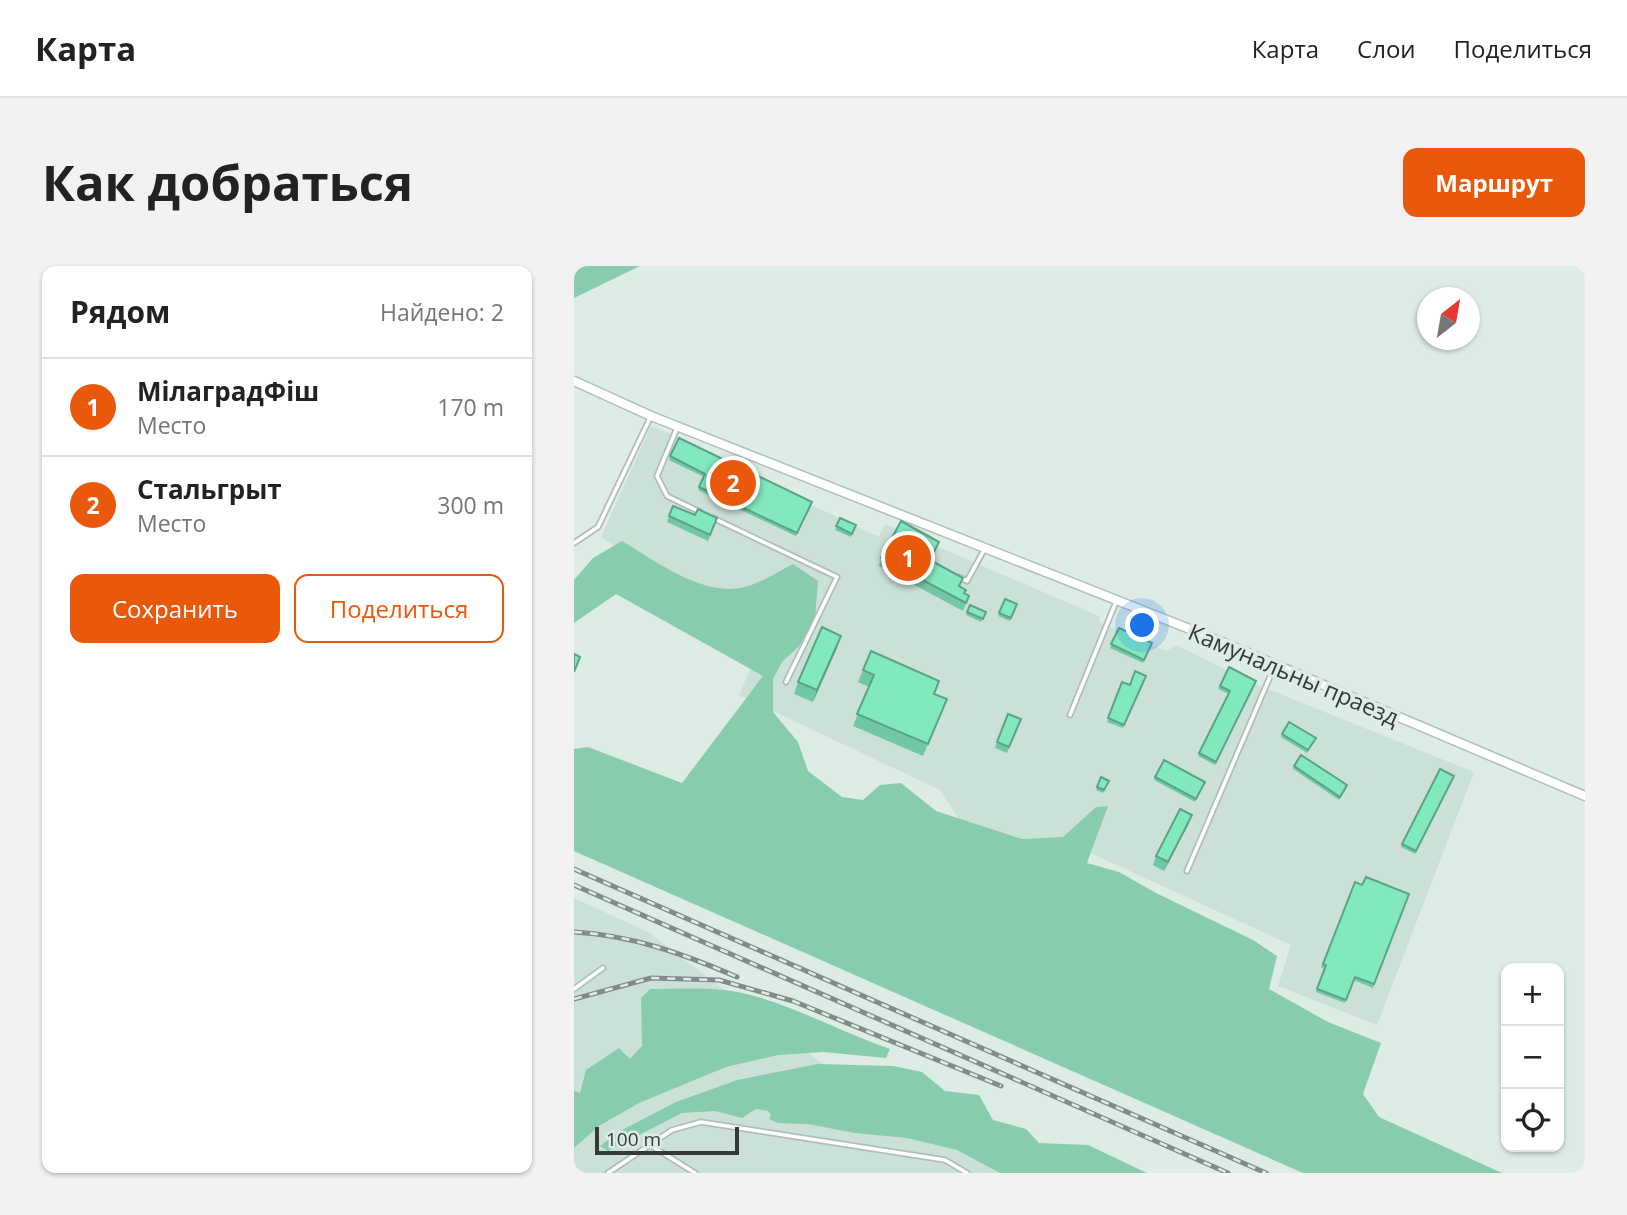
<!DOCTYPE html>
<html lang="ru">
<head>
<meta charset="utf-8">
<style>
	:root { --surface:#fff; --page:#f2f2f2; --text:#222; --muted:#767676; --line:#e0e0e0; --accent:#ea580c }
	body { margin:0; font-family:"Open Sans",sans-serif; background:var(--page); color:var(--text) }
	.controls { position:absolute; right:21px; bottom:21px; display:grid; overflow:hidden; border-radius:14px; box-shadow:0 2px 5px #0004 }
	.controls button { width:63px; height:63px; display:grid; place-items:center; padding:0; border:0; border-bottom:2px solid var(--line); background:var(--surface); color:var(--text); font:35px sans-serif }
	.compass { position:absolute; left:843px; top:21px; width:63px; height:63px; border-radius:50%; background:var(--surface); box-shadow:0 2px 5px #0004; rotate:31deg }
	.scale { position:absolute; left:21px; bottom:18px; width:144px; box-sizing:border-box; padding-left:7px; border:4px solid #343a37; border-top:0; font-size:19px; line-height:24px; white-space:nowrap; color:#343a37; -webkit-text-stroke:5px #ddece5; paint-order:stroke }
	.you { position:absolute; left:569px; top:360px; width:24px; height:24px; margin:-18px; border:5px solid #fff; border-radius:50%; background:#1a73e8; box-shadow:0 0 0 10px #1a73e833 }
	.badge { display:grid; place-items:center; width:46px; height:46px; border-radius:50%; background:var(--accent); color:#fff; font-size:23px; font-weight:700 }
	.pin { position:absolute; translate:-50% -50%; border:4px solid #fff; box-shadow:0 2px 7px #0006 }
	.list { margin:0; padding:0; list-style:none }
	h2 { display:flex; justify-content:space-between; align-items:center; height:91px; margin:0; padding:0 28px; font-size:30px }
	h2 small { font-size:23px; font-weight:400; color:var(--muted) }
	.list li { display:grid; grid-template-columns:46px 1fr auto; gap:21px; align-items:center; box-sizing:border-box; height:98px; padding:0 28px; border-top:2px solid var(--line) }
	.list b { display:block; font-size:26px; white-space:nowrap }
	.list p { margin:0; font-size:23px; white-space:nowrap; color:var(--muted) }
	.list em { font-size:23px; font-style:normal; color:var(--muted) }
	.actions { display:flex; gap:14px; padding:21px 28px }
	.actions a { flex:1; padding:16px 0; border:2px solid var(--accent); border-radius:14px; text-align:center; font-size:24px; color:var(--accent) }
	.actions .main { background:var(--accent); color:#fff }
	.icon { flex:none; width:38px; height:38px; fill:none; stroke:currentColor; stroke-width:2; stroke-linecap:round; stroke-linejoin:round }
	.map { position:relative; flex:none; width:1011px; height:907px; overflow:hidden; border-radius:14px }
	header { display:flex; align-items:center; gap:42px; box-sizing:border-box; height:98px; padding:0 35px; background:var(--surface); border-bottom:2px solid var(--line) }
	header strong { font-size:33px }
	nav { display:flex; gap:38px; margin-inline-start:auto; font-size:24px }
	.intro { display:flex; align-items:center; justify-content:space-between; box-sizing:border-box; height:168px; padding:0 42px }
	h1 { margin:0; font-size:49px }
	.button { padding:18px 32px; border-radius:14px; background:var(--accent); color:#fff; font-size:24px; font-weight:700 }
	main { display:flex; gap:42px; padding:0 42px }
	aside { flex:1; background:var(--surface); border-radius:14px; box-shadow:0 2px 5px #0004 }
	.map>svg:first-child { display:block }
</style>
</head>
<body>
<header>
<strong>Карта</strong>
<nav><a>Карта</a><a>Слои</a><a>Поделиться</a></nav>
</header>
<div class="intro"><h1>Как добраться</h1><a class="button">Маршрут</a></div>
<main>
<aside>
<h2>Рядом<small>Найдено: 2</small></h2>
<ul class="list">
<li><span class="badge">1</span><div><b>МілаградФіш</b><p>Место</p></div><em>170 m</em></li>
<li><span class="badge">2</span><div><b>Стальгрыт</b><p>Место</p></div><em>300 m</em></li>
</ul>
<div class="actions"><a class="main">Сохранить</a><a>Поделиться</a></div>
</aside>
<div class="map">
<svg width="1011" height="907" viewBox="0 0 1011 907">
	<rect width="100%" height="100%" fill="#ddece5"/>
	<g fill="#cbe1d7">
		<path d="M77 160 106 171 104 175 305 271 311 258 525 350 526 357 532 359 592 385 602 379 681 418 900 506 803 759 704 720 717 679 512 585 392 564 366 524 165 429 189 374 27 271Z"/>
		<path d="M0 632 74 666 326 856 438 907H0Z"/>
	</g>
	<g fill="#88ccae">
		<path d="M0 0H66L0 32Z"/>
		<path d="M48 275C82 295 132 334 174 320 190 315 205 305 219 298L244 315 240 366 208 396 199 413V446L224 476 234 505 268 531 289 534 306 519 327 517 362 545 448 573 489 571 522 541 534 540 513 597 545 606 582 627 679 674 703 690 695 723 754 756 807 777 789 828 805 851 928 907H729L0 585V483L14 481 108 517 189 410 42 328 0 357V314L19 292Z"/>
		<path d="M76 723C102 723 131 721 158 725 208 733 266 766 316 783L312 792 249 786 204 789 152 801 65 837 25 860 0 882V825L6 827 12 804 45 782 56 793 68 780 67 732Z"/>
		<path d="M244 798 319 800 348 806 371 825 405 829 419 854 452 863 465 877 514 879 573 907H426L383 884 333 872 281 867 234 858 204 857 195 853 197 849 194 845 182 843 168 852 141 845 108 847 34 885 26 880 46 865 102 836 163 814Z"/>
	</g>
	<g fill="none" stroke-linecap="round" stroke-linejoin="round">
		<g stroke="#b0beb7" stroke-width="7">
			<g id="service">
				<path d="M103 162 83 210 93 230 126 246"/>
				<path d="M139 252 263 311 212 416"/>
				<path d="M0 277 24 261 77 150"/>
				<path d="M385 311 393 315 410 284"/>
				<path d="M496 449 542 336"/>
				<path d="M613 605 701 399"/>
				<path d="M0 723 29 702"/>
				<path d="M76 879 121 907"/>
				<path d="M34 907 98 864 127 856 371 894 393 907"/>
			</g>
		</g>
		<g stroke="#b0beb7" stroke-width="11">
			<path id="minor" d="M0 115 77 150 641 373 1011 530"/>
		</g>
		<use href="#service" stroke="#fff" stroke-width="3.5"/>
		<use href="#minor" stroke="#fff" stroke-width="8"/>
		<g stroke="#828c87" stroke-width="5">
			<g id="rail">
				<path d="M0 603 692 907"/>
				<path d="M0 619 654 907"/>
				<path d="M0 666C57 669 110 688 163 711"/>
				<path d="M0 733 77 712 145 714 219 735 427 820"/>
			</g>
		</g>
		<use href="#rail" stroke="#ddece5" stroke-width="2.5" stroke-dasharray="8" stroke-linecap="butt"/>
	</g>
	<g fill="#70c8a4">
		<path d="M105 172 238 236 222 270 124 224 130 211 95 194Z"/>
		<path d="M99 240 141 258 134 275 93 256Z"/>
		<path d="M266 252 282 259 277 271 261 264Z"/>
		<path d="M365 276 357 295 386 321 390 327 395 330 389 345 305 300 307 292Z"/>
		<path d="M431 333 443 338 436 355 424 350Z"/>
		<path d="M396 339 412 346 407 356 392 349Z"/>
		<path d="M545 362 578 377 569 397 536 382Z"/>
		<path d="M267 370 239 436 220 428 224 416Z"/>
		<path d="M289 404 360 428 373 433 349 490 279 460 295 421 284 416Z"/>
		<path d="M572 410 549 462 533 456 548 416 556 419Z"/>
		<path d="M682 415 641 499 624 490 655 428 644 423 646 420Z"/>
		<path d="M434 448 447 453 433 487 421 482Z"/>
		<path d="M708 468 740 476 733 487 707 471Z"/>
		<path d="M720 500 773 519 772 523 765 534 719 503Z"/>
		<path d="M880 510 841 588 827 581 828 578Z"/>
		<path d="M527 511 535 515 529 527 522 524Z"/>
		<path d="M581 511 631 516 621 536 580 514Z"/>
		<path d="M618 549 614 559 590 605 579 599 582 590Z"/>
		<path d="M781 616 788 619 835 628 799 722 779 714 771 737 742 726 750 703 747 701Z"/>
	</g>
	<g fill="#5ba386">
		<path d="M267 370 263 382 239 436 243 424Z"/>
		<path d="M618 549 614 559 590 605 594 596Z"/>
	</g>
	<g fill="#82e9bf" stroke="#5ba386" stroke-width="2">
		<path d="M105 172 238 236 223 267 125 221 131 208 96 190Z"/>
		<path d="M99 240 121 249 124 243 143 252 136 269 95 250Z"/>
		<path d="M266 252 282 259 278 268 262 260Z"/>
		<path d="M327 255 365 276 356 294 389 312 385 320 392 324 390 327 395 330 392 337 307 292Z"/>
		<path d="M431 333 443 338 437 352 425 347Z"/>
		<path d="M396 339 412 346 409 353 393 346Z"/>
		<path d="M248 361 267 370 243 424 224 416Z"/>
		<path d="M545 362 578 377 570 394 537 378Z"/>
		<path d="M297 385 365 415 360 428 373 433 354 478 283 448 300 409 289 404Z"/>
		<path d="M0 388 6 391 0 406Z"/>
		<path d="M655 401 682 415 642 496 625 487 656 425 646 420Z"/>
		<path d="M561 405 572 410 550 459 534 452 548 416 556 419Z"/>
		<path d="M434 448 447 453 435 481 423 476Z"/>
		<path d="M715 456 742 472 734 484 708 468Z"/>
		<path d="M727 489 773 519 766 531 720 500Z"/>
		<path d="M590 494 631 516 622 533 581 511Z"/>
		<path d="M866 503 880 510 842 585 828 578Z"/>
		<path d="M527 511 535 515 530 524 523 521Z"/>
		<path d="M606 543 618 549 594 596 582 590Z"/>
		<path d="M792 611 835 628 800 718 781 711 772 734 743 723 752 699 749 698 781 616 788 619Z"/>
	</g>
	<g text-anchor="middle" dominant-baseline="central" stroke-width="7" stroke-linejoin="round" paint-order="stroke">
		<g font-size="23" fill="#343a37" stroke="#ddece5">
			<text transform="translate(720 408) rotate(23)">Камунальны праезд</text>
		</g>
	</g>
</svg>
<div class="controls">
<button>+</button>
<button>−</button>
<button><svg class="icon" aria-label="locate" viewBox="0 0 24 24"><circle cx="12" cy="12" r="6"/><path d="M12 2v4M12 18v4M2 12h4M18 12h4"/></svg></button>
</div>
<svg class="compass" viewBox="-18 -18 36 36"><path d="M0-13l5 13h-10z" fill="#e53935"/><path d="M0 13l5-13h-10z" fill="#767676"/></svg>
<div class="scale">100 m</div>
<div class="you"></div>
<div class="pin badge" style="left:334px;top:292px">1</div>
<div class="pin badge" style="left:159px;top:217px">2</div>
</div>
</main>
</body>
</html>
